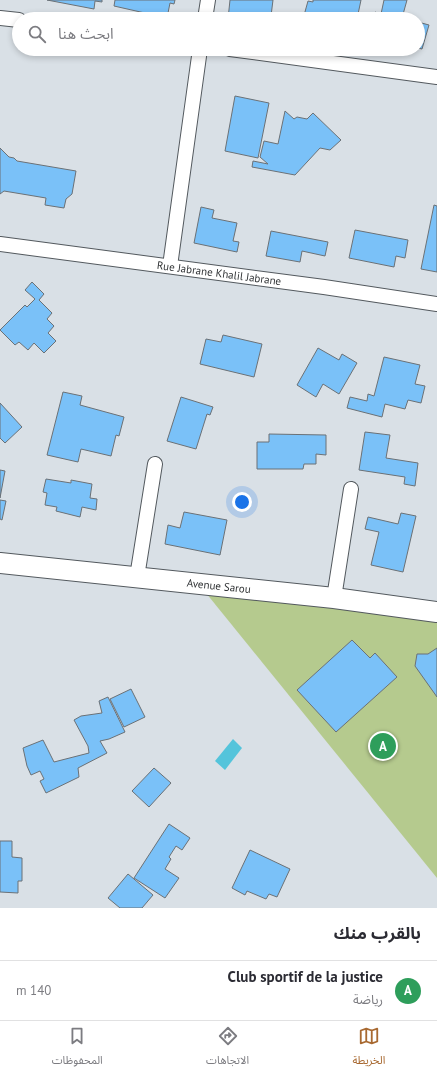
<!DOCTYPE html>
<html lang="ar">
<head>
<meta charset="utf-8">
<style>
	:root { --surface:#fff; --page:#f2f2f3; --text:#2b2b33; --muted:#7c7c81; --line:#e1e1e2; --accent:#a86931 }
	body { margin:0; font-family:"PT Sans","Noto Sans Arabic",sans-serif; background:var(--page); color:var(--text); direction:rtl }
	.you { position:absolute; left:242px; top:502px; width:14px; height:14px; margin:-10px; border:3px solid #fff; border-radius:50%; background:#1a73e8; box-shadow:0 0 0 6px #1a73e833 }
	.badge { display:grid; place-items:center; width:26px; height:26px; border-radius:50%; background:var(--accent); color:#fff; font-size:13px; font-weight:700 }
	.pin { position:absolute; translate:-50% -50%; border:2px solid #fff; box-shadow:0 1px 4px #0006 }
	.list { margin:0; padding:0; list-style:none }
	h2 { display:flex; justify-content:space-between; align-items:center; height:52px; margin:0; padding:0 16px; font-size:17px }
	h2 small { font-size:13px; font-weight:400; color:var(--muted) }
	.list li { display:grid; grid-template-columns:26px 1fr auto; gap:12px; align-items:center; box-sizing:border-box; height:60px; padding:0 16px; border-top:1px solid var(--line) }
	.list b { display:block; font-size:15px; white-space:nowrap }
	.list p { margin:0; font-size:13px; white-space:nowrap; color:var(--muted) }
	.list em { font-size:13px; font-style:normal; color:var(--muted) }
	.icon { flex:none; width:22px; height:22px; fill:none; stroke:currentColor; stroke-width:2; stroke-linecap:round; stroke-linejoin:round }
	.map { position:relative; flex:none; width:437px; height:908px; overflow:hidden; direction:ltr }
	.search { position:absolute; background:var(--surface); box-shadow:0 2px 6px #0003; left:12px; right:12px; top:12px; height:44px; display:flex; align-items:center; gap:10px; box-sizing:border-box; padding:0 14px; border-radius:22px; color:var(--muted); font-size:15px }
	.sheet { height:112px; background:var(--surface) }
	nav { display:flex; justify-content:space-around; align-items:center; box-sizing:border-box; height:56px; border-top:1px solid var(--line); background:var(--surface); font-size:11px; color:var(--muted) }
	nav a { display:grid; justify-items:center; gap:2px }
	nav .on { color:var(--accent) }
	.map>svg:first-child { display:block }
</style>
</head>
<body>
<div class="map">
<svg width="437" height="908" viewBox="0 0 437 908">
	<rect width="100%" height="100%" fill="#d9e0e6"/>
	<path fill="#b5ca8e" d="M206 593 437 614V878Z"/>
	<path fill="#54c4db" d="M233 739 242 748 225 770 215 761Z"/>
	<g fill="#7ac1f8" stroke="#6b7176">
		<path d="M47 0H102V2L95 1 94 9Z"/>
		<path d="M115 0H175L174 4 170 3 167 18 114 6Z"/>
		<path d="M230 0H273L271 16 266 15V19H253V14L241 13 240 19H228Z"/>
		<path d="M313 0H361L357 19H303L308 1 313 2Z"/>
		<path d="M384 0H407L402 18 405 19H373L375 12 381 14Z"/>
		<path d="M418 22 429 25 422 49 418 48Z"/>
		<path d="M235 96 269 103 258 158 225 151Z"/>
		<path d="M285 111 294 119 297 117 307 119 313 113 341 140 330 150 320 148 295 175 252 167 253 161 268 164 260 157 264 141 278 144Z"/>
		<path d="M0 148 9 157 14 158 17 161 76 171 72 194 66 199 64 208 45 205 46 198 4 191 0 194Z"/>
		<path d="M434 205 437 206V272L421 269Z"/>
		<path d="M201 207 214 210 212 218 237 223 233 241 239 242 237 252 194 243Z"/>
		<path d="M355 230 408 240 405 258 396 256 394 267 349 258Z"/>
		<path d="M271 231 328 242 325 256 302 251 300 262 266 256Z"/>
		<path d="M32 282 44 294 39 300 52 313 47 319 54 326 48 333 56 341 44 353 34 343 28 350 19 342 15 345 0 330 25 305 27 307 35 299 25 290Z"/>
		<path d="M223 335 262 344 254 377 200 364 206 339 221 342Z"/>
		<path d="M318 348 339 360 342 354 357 363 339 394 323 384 316 397 297 385Z"/>
		<path d="M384 357 420 365 415 384 425 386 421 403 408 400 405 409 385 404 382 417 347 408 350 397 367 401 368 394 374 396Z"/>
		<path d="M63 392 82 396 80 405 124 417 119 436 116 435 111 456 81 449 78 462 47 455Z"/>
		<path d="M181 397 213 407 210 415 207 414 196 449 167 441Z"/>
		<path d="M0 403 22 427 5 443 0 438Z"/>
		<path d="M365 432 390 435 386 458 418 463 415 486 404 484 405 477 359 470Z"/>
		<path d="M269 434 326 435V455L316 454V464H304L303 469H257V442H269Z"/>
		<path d="M0 470 5 471 0 498Z"/>
		<path d="M46 479 71 483V480L92 484 90 498 97 499 96 510 82 507 80 517 56 511 57 507 45 505 47 493 43 492Z"/>
		<path d="M0 500 6 501 2 520 0 519Z"/>
		<path d="M184 512 227 520 220 555 165 544 168 525 180 528Z"/>
		<path d="M401 513 416 516 403 572 371 565 379 532 365 529 368 517 398 524Z"/>
		<path d="M352 640 370 658 375 653 397 677 336 732 297 690Z"/>
		<path d="M437 648V697L415 666 417 654H428Z"/>
		<path d="M131 689 145 717 124 727 110 699Z"/>
		<path d="M108 697 125 732 109 739 100 741 107 753 78 768 79 777 46 793 40 781 44 779 40 771 31 775 27 766 23 748 43 740 54 762 89 753 88 746 74 720 81 716 102 713 99 701Z"/>
		<path d="M154 768 171 783 149 807 132 791Z"/>
		<path d="M169 824 190 838 182 850 176 846 169 857 171 859 165 869 179 878 165 898 134 878Z"/>
		<path d="M0 841H12V857L22 858V881H18V893L0 892Z"/>
		<path d="M250 850 290 869 277 897 269 894 266 899 247 891 245 895 232 888Z"/>
		<path d="M128 874 153 895 142 908H120L108 898Z"/>
	</g>
	<g fill="none" stroke-linecap="round" stroke-linejoin="round">
		<g stroke="#53595e" stroke-width="16">
			<g id="street">
				<path d="M0 18 19 20"/>
				<path d="M205 19 208 0"/>
				<path d="M230 49 437 77"/>
				<path id="s1" d="M0 244 324 287 437 304"/>
				<path d="M170 266 200 49"/>
				<path d="M137 577 155 464"/>
				<path d="M334 598 351 489"/>
			</g>
		</g>
		<g stroke="#53595e" stroke-width="22">
			<g id="secondary">
				<path id="s2" d="M0 563 334 598 437 612"/>
			</g>
		</g>
		<use href="#street" stroke="#fff" stroke-width="14"/>
		<use href="#secondary" stroke="#fff" stroke-width="20"/>
	</g>
	<g text-anchor="middle" dominant-baseline="central" stroke-width="4" stroke-linejoin="round" paint-order="stroke">
		<g font-size="11" fill="#2f3234" stroke="#fff">
			<text stroke="none"><textPath href="#s1" startOffset="221">Rue Jabrane Khalil Jabrane</textPath></text>
			<text stroke="none"><textPath href="#s2" startOffset="220">Avenue Sarou</textPath></text>
		</g>
	</g>
</svg>
<div class="you"></div>
<div class="pin badge" style="left:383px;top:746px;background:#2e9e5b">A</div>
<div class="search"><svg class="icon" aria-label="search" viewBox="0 0 24 24"><circle cx="10" cy="10" r="6"/><path d="M15 15l6 6"/></svg>ابحث هنا</div>
</div>
<section class="sheet">
<h2>بالقرب منك<small></small></h2>
<ul class="list">
<li><span class="badge" style="background:#2e9e5b">A</span><div><b>Club sportif de la justice</b><p>رياضة</p></div><em>140 m</em></li>
</ul>
</section>
<nav>
<a class="on"><svg class="icon" aria-label="map" viewBox="0 0 24 24"><path d="M3 6l6-2 6 2 6-2v14l-6 2-6-2-6 2zM9 4v14M15 6v14"/></svg>الخريطة</a>
<a><svg class="icon" aria-label="directions" viewBox="0 0 24 24"><path d="M12 3l9 9-9 9-9-9zM9 14v-3h6M13 9l2 2-2 2"/></svg>الاتجاهات</a>
<a><svg class="icon" aria-label="saved" viewBox="0 0 24 24"><path d="M7 4h10v16l-5-4-5 4z"/></svg>المحفوظات</a>
</nav>
</body>
</html>
